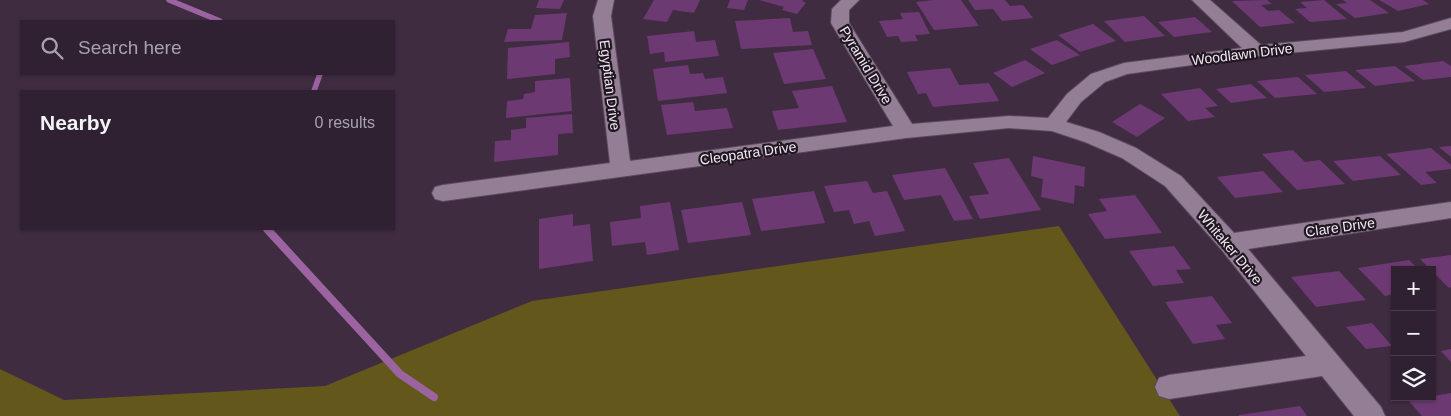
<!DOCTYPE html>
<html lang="en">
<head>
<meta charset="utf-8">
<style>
	:root { --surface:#2f2131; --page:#3b2e3d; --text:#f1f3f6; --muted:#a7a3ab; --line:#4a3e4d }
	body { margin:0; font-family:Arial,sans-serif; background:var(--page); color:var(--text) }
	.controls { position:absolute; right:15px; bottom:15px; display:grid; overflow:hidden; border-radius:0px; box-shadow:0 1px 4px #0004 }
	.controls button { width:45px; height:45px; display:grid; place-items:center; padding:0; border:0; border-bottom:1px solid var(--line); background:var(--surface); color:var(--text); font:25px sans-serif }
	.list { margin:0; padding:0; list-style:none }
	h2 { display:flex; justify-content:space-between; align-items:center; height:65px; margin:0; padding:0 20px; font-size:21px }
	h2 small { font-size:16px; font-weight:400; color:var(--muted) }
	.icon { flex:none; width:28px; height:28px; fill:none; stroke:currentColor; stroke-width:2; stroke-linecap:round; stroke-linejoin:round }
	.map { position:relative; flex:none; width:1451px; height:416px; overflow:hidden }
	.search { position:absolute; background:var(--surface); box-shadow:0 1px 4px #0004; left:20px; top:20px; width:375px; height:55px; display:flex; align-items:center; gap:12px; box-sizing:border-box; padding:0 18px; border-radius:0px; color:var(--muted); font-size:19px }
	.panel { position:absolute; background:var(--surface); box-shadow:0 1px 4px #0004; left:20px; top:90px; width:375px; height:140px; border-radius:0px }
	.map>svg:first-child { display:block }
</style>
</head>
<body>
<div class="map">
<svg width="1451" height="416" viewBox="0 0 1451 416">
	<rect width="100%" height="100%" fill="#3f2c41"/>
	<path fill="#63571b" d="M1059 226 1180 416H0V369L64 400 325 386 532 301Z"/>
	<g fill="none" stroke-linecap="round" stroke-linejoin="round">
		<g stroke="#9b64a0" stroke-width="5.5">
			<path d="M169 0 220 21"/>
			<path d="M314 91 320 74"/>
		</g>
		<path stroke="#9b64a0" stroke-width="8" d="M267 229 400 374 434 397"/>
	</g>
	<g fill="#6d3972">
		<path d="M539 0H564L560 9 536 8Z"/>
		<path d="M654 0H700L694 13 673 10 667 22 643 19Z"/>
		<path d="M730 0H748L744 10 727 8Z"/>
		<path d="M759 0H803L802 1 806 3 797 14 782 10 784 7Z"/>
		<path d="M934 0H961L979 26 934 30 916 2Z"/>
		<path d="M968 0H1005L1010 6 1023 5 1033 18 1002 21 993 9 975 10Z"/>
		<path d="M1267 0 1272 4 1261 5 1268 11 1279 10 1295 23 1260 27 1232 1Z"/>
		<path d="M1324 0 1347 19 1310 22 1295 9 1307 8 1300 2Z"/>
		<path d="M1343 0H1370L1389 13 1355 18 1336 4 1347 3Z"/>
		<path d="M1379 0H1423L1429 4 1398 11Z"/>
		<path d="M919 12 930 34 915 35 918 41 901 42 898 36 887 37 879 21 903 19 900 13Z"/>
		<path d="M567 13 562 40 504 42 508 29H531L535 15Z"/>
		<path d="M1144 16 1165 36 1125 42 1104 21Z"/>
		<path d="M1195 17 1212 32 1174 37 1158 22Z"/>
		<path d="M790 18 793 32 808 31 812 45 741 49 735 21Z"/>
		<path d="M1093 24 1116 41 1080 52 1058 35Z"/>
		<path d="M694 31 696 42 715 40 719 56 665 62 664 52 650 54 647 36Z"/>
		<path d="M1057 40 1080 55 1052 65 1030 49Z"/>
		<path d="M569 42 570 57 555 59V74L507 79 508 48Z"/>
		<path d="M813 49 826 79 784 84 773 53Z"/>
		<path d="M1025 60 1045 73 1012 87 993 73Z"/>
		<path d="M1443 61 1451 66V77L1423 80 1404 66Z"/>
		<path d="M688 65 690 74 703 73 705 79 723 77 727 93 658 101 653 69Z"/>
		<path d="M1395 66 1415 81 1375 86 1355 70Z"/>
		<path d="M950 68 959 85 989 83 999 101 933 107 926 93 918 94 907 72Z"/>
		<path d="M1346 71 1366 88 1324 92 1305 75Z"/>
		<path d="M1298 77 1317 94 1275 98 1257 81Z"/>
		<path d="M570 78 572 111 506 118 507 101 523 99 524 94 535 92V81Z"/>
		<path d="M1251 84 1267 98 1231 103 1216 89Z"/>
		<path d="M832 86 847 122 778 130 772 111 799 108 792 91Z"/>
		<path d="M1200 88 1218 106 1205 108 1215 117 1188 121 1161 94Z"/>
		<path d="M693 102 695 111 727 108 733 128 667 135 661 105Z"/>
		<path d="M1140 104 1165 118 1137 137 1112 122Z"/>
		<path d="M572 114 573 133 558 134V155L494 162 495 141 511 140V130L526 128V118Z"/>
		<path d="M1451 146V157L1439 147Z"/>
		<path d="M1431 148 1451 165V169L1425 172 1437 183 1421 185 1386 154Z"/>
		<path d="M1293 150 1305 162 1320 160 1345 184 1297 190 1262 154Z"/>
		<path d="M1033 156 1085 167 1084 187 1075 185 1074 204 1041 197 1043 179 1031 176Z"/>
		<path d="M1380 156 1401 175 1353 181 1333 161Z"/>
		<path d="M1009 158 1041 210 980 219 969 196 989 194 973 163Z"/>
		<path d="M945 168 966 206 973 219 954 221 941 195 904 200 892 175Z"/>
		<path d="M1263 171 1283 192 1235 198 1217 177Z"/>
		<path d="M867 181 873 193 887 191 905 231 875 236 869 221 854 224 849 210 834 212 824 186Z"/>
		<path d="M814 191 825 223 761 231 752 199Z"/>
		<path d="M1135 195 1162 233 1105 239 1088 214 1107 211 1099 199Z"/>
		<path d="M670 202 679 250 647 255 645 242 612 246 610 222 641 218 640 206Z"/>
		<path d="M742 202 751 235 688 243 681 210Z"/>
		<path d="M573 214V226L590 224 593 261 539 269V219Z"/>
		<path d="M1174 246 1191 269 1176 270 1184 283 1153 286 1129 251Z"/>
		<path d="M1451 255V287L1449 288 1420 259Z"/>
		<path d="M1409 260 1419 270H1395V294L1385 296 1358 268Z"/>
		<path d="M1339 271 1366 300 1316 307 1291 277Z"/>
		<path d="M1212 296 1232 323 1216 325 1225 339 1193 344 1165 302Z"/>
		<path d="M1372 323 1392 346 1366 349 1346 327Z"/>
		<path d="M1451 349V362L1441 351Z"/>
		<path d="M1451 393V416H1422L1408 400Z"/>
		<path d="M1300 406 1307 416H1239V415Z"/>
	</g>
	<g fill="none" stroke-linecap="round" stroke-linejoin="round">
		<g stroke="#5a4b5c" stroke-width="2">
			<path id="minor" d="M598 0H614L611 16 630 161 893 126 831 23 832 9 841 0H859L849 10V23L912 124 1009 116 1048 118 1067 94 1091 74 1124 63 1242 48 1192 0H1210L1261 45 1403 32 1451 18V29L1404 42 1257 56 1127 74 1105 82 1081 102 1066 122 1099 132 1136 148 1181 176 1234 233 1451 202V218L1248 249 1381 407 1385 416H1354L1322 376 1169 399 1159 396 1155 387 1159 378 1169 375 1306 356 1221 249 1165 186 1122 158 1085 142 1052 131 1009 128 906 138 443 201 435 199 432 193 435 187 443 185 610 163 593 16Z"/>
		</g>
		<use href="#minor" fill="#947e96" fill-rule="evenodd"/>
	</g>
	<g text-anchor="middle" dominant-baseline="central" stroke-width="4.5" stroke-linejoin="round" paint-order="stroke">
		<g font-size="14" fill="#f2e6f3" stroke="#201821">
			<text transform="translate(1242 54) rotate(-7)">Woodlawn Drive</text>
			<text transform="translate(866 65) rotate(59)">Pyramid Drive</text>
			<text transform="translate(610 85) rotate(83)">Egyptian Drive</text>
			<text transform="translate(748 153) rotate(-8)">Cleopatra Drive</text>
			<text transform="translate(1340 227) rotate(-8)">Clare Drive</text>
			<text transform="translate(1230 247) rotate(50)">Whitaker Drive</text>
		</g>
	</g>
</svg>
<div class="controls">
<button>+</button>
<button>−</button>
<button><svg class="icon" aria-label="layers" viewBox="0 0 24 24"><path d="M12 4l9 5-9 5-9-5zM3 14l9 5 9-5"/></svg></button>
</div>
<div class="search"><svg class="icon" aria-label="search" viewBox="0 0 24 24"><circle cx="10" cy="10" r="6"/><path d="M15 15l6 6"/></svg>Search here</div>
<section class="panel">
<h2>Nearby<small>0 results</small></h2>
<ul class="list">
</ul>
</section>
</div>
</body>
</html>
